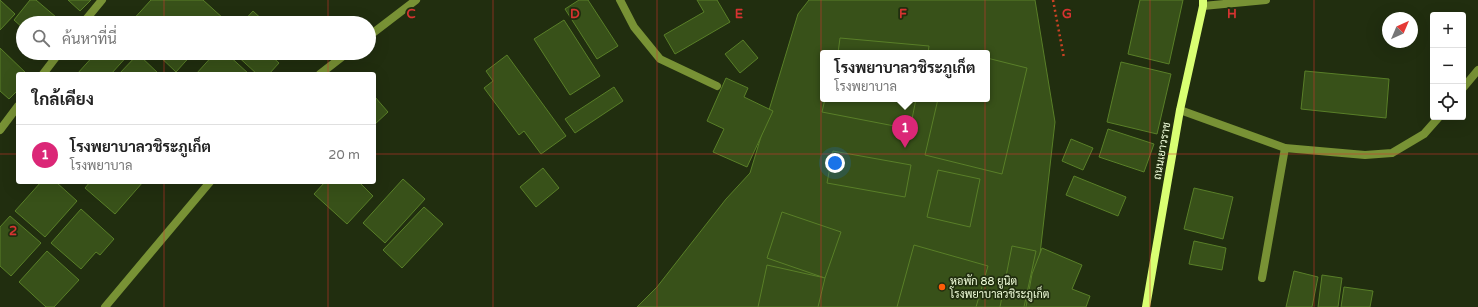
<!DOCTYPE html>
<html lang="th">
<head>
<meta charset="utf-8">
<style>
	:root { --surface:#fff; --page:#f2f2f2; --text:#222; --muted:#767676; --line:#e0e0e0; --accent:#db2777 }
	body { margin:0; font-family:"Varela Round",Sarabun,sans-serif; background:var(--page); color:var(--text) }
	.controls { position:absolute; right:12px; top:12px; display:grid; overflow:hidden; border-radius:4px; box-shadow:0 4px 16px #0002 }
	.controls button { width:36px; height:36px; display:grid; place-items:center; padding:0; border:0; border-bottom:1px solid var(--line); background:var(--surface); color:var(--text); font:20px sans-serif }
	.compass { position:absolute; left:1382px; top:12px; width:36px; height:36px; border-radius:50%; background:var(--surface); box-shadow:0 4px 16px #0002; rotate:44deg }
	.you { position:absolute; left:835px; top:163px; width:14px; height:14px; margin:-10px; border:3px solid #fff; border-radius:50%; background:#1a73e8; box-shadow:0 0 0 6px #1a73e833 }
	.badge { display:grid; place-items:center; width:26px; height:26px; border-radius:50%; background:var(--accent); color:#fff; font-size:13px; font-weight:700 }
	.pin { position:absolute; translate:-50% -33px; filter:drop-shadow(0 1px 2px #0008) }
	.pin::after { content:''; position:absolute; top:21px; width:14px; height:12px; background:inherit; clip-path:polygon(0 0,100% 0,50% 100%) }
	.popup { position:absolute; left:820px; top:50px; width:170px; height:52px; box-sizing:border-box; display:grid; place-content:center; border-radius:4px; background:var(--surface); filter:drop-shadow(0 1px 3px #0005); font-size:13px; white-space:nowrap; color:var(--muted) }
	.popup b { font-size:15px; color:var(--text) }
	.popup::after { content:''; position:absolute; left:50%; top:100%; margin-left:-8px; border:8px solid transparent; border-top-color:var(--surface) }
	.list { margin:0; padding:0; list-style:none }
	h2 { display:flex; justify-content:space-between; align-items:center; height:52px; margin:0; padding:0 16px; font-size:17px }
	h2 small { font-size:13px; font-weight:400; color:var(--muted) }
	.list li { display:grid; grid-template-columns:26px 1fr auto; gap:12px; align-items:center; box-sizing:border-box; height:60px; padding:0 16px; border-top:1px solid var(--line) }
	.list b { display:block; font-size:15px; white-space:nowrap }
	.list p { margin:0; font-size:13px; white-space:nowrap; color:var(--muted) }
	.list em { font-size:13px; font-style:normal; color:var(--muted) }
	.icon { flex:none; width:22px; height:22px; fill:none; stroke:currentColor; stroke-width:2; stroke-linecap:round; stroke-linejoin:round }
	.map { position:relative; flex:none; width:1478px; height:307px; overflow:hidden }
	.search { position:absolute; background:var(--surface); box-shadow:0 4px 16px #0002; left:16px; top:16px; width:360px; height:44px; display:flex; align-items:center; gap:10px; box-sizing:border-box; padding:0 14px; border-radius:22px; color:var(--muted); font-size:15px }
	.panel { position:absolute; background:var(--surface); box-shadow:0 4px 16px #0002; left:16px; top:72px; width:360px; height:112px; border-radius:4px }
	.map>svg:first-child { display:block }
</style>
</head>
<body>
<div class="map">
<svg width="1478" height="307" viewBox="0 0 1478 307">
	<rect width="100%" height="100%" fill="#212e0f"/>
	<g fill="#385119" stroke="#597f28" fill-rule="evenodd">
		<path d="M0 0 15 14 0 30Z"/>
		<path d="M30 0H36L63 23H23V28L14 20Z"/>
		<path d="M68 0H91L80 11Z"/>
		<path d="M151 0H203L224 19 220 23H130Z"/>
		<path d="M579 0H588L618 46 597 59 565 9Z"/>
		<path d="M697 0H717L730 22 675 54 664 35 704 12Z"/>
		<path d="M809 0H1035L1055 122 1034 307H637L657 287 726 199 750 173 798 14ZM823 53H987V99H823Z"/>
		<path d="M1140 0H1183L1169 64 1128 54Z"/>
		<path d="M253 11 266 23H242Z"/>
		<path d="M564 20 600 76 570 95 534 39Z"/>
		<path d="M840 38 929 46 928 53H838Z"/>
		<path d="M743 40 758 58 740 73 725 54Z"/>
		<path d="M0 48 27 74H18V90L9 99 0 91Z"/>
		<path d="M96 53H130L111 74H77Z"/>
		<path d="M156 53H193L176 72Z"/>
		<path d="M215 53H226L249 74H196Z"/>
		<path d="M234 53H268L279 63 269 74H257Z"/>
		<path d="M138 54 159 74H119Z"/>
		<path d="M507 55 566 136 541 154 524 131 519 135 484 88 493 81 486 71Z"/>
		<path d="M987 58 1027 68 1002 174 925 155 938 99H987Z"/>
		<path d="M1121 62 1171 74 1157 134 1107 122Z"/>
		<path d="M1305 71 1389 79 1386 118 1301 109Z"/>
		<path d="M726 78 748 88 744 97 773 111 747 167 713 152 724 129 707 121Z"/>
		<path d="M614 87 623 101 575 133 565 119Z"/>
		<path d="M375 97 388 112 374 125V98Z"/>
		<path d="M825 99H916L910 129 822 112Z"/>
		<path d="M1108 129 1154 144 1144 172 1099 157Z"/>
		<path d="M1071 139 1093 148 1083 170 1062 161Z"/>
		<path d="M833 151 911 165 905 197 827 183Z"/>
		<path d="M543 168 559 188 536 207 520 187Z"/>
		<path d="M938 170 980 179 970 227 927 217Z"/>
		<path d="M1074 176 1126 197 1118 216 1066 195Z"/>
		<path d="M403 179 425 199 385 243 363 223Z"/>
		<path d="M41 182H56L77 201 45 237 15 211Z"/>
		<path d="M90 182H143L115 214 85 188Z"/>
		<path d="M325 182H359L373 196 347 224 314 194Z"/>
		<path d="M1194 188 1233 197 1223 239 1184 229Z"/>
		<path d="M424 207 443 224 402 268 383 250Z"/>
		<path d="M81 209 114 239 100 255 96 252 81 269 51 243Z"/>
		<path d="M782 212 841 232 825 278 767 258Z"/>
		<path d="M10 216 41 243 11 276 0 266V227Z"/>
		<path d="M1194 241 1226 248 1222 270 1189 264Z"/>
		<path d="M914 245 988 266 976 307H897Z"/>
		<path d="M1012 246 1036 251 1024 307H1000Z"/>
		<path d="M1042 248 1082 265 1072 289 1090 296 1086 307H1026L1032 274Z"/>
		<path d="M47 251 79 280 54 307H46L19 282Z"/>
		<path d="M767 265 825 278 818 307H758Z"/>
		<path d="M1294 271 1318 277 1312 307H1286Z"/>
		<path d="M1322 275 1342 278 1338 307H1318Z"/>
		<path d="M1344 287 1373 291 1370 307H1341Z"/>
	</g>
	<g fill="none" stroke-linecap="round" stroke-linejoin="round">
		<path stroke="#cb4324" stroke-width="2.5" stroke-dasharray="2 3" stroke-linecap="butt" d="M1053 0 1064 58"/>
		<g stroke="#789235" stroke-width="8">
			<path d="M1203 6 1266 0"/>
			<path d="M1463 88 1478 70"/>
			<path d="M1180 110 1285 148 1365 155 1392 153 1424 134 1439 117"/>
			<path d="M1262 278 1285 148"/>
		</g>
		<g stroke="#789235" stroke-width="8">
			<path d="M620 0 634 27 660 59 717 86"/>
			<path d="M83 23 102 0"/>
			<path d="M369 36 416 0"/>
			<path d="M43 74 59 53"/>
			<path d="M320 74 347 53"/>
			<path d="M0 130 18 106"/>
			<path d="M105 307 210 182"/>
		</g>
		<path stroke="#d9ff73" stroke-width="8" d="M1146 307 1180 110 1203 6V0"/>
	</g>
	<path fill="none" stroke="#d73331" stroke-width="1" stroke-opacity="0.55" d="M164 0V23M328 0V23M493 0V307M657 0V307M821 0V307M985 0V307M1150 0V307M1314 0V307M164 53V74M328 53V74M0 154H18M374 154H1478M164 182V307M328 182V307"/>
	<circle fill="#ff5d08" stroke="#212e0f" stroke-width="1.5" cx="942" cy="287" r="4"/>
	<g text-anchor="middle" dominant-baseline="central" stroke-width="3.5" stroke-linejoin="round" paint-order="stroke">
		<g font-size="11" fill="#f2ffdc" stroke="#212e0f">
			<text transform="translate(1162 151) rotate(-80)">ถนนเยาวราช</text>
		</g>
		<g font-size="11" fill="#f2ffdc" stroke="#212e0f" text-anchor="start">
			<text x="950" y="281">หอพัก 88 ยูนิต<tspan x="950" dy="13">โรงพยาบาลวชิระภูเก็ต</tspan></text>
		</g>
	</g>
	<g font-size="13" text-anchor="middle" font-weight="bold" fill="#d73331" stroke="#212e0f" stroke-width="3.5" stroke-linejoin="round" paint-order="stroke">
		<text x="411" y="18">C</text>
		<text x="575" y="18">D</text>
		<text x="739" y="18">E</text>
		<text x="903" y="18">F</text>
		<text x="1067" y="18">G</text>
		<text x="1232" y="18">H</text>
		<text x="13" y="235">2</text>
	</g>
</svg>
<div class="controls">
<button>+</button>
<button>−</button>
<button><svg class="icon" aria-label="locate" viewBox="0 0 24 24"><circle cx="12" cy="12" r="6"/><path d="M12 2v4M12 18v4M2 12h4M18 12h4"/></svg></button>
</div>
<svg class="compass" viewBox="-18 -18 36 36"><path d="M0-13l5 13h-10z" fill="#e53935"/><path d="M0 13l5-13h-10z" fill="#767676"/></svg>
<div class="you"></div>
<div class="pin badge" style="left:905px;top:148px">1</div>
<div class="popup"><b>โรงพยาบาลวชิระภูเก็ต</b>โรงพยาบาล</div>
<div class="search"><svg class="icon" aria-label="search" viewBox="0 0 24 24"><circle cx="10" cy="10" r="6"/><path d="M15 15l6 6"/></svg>ค้นหาที่นี่</div>
<section class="panel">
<h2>ใกล้เคียง<small></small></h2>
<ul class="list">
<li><span class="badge">1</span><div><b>โรงพยาบาลวชิระภูเก็ต</b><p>โรงพยาบาล</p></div><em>20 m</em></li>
</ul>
</section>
</div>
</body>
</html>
